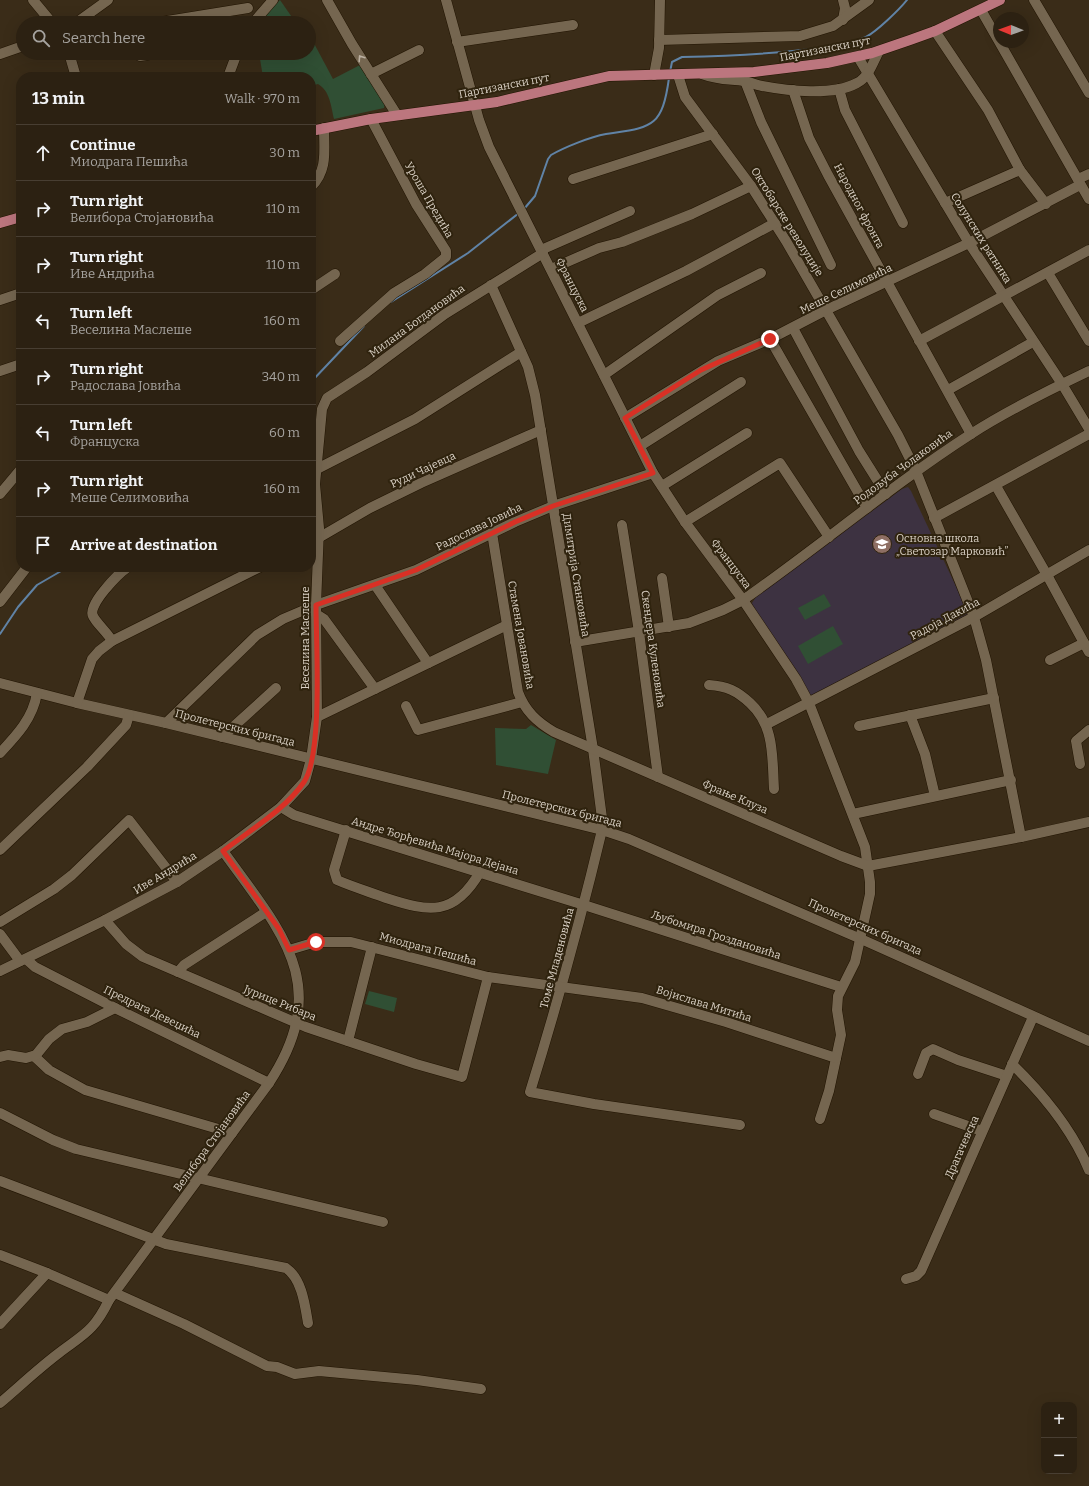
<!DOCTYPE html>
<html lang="en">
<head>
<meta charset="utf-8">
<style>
	:root { --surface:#2c2112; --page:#34291b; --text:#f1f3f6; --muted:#a6a39f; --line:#483e32 }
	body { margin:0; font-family:Bitter,serif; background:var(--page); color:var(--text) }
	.controls { position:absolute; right:12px; bottom:12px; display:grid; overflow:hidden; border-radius:8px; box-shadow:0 4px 16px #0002 }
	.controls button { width:36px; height:36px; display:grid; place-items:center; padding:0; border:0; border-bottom:1px solid var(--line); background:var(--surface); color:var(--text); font:20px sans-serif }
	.compass { position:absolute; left:993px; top:12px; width:36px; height:36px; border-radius:50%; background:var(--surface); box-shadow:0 4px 16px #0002; rotate:271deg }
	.stop { position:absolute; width:12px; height:12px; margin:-9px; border:3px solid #d93025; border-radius:50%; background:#fff }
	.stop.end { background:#d93025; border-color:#fff; box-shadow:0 1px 4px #0008 }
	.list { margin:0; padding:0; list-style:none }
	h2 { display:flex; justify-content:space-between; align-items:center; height:52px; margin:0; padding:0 16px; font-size:17px }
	h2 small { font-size:13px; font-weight:400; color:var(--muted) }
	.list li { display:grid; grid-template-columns:26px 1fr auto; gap:12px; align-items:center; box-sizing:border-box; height:56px; padding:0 16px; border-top:1px solid var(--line) }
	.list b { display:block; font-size:15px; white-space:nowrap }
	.list p { margin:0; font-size:13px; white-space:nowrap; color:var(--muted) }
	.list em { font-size:13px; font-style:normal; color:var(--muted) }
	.icon { flex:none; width:22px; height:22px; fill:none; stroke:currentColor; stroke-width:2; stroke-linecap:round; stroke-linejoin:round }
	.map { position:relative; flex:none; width:1089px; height:1486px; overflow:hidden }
	.search { position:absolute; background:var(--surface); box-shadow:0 4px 16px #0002; left:16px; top:16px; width:300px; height:44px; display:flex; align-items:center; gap:10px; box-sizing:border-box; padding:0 14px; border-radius:22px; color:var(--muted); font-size:15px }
	.panel { position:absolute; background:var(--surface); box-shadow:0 4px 16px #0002; left:16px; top:72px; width:300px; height:500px; border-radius:16px }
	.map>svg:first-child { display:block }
</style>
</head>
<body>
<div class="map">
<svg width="1089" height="1486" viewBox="0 0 1089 1486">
	<rect width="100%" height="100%" fill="#3a2c18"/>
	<path fill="#3d3241" d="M908 487 911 491 969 614 812 697 753 609 752 603 756 597 902 489Z"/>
	<g fill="#304f34">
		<path d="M280 0 296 23H256Z"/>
		<path d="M309 34 333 79 360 65 385 103 384 108 334 119C331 106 330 91 318 84L311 86V77H280L278 72 263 77 259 53H309Z"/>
		<path d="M824 594 831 606 805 620 798 608Z"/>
		<path d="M833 626 843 644 808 664 798 646Z"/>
		<path d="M531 725 556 740 548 774 496 765 495 728 526 729Z"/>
		<path d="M369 991 397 998 394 1012 365 1004Z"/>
	</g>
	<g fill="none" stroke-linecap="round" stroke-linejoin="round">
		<g stroke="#6083a6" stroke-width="2">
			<path d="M670 72 672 62 682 57C730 56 778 54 825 47 838 45 854 43 866 37 877 31 899 10 907 0"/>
			<path d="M524 209 535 196 548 159 551 155C565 147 590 137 606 134 651 127 662 129 669 78"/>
			<path d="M391 302 468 253 519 213"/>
			<path d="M311 382 364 326"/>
			<path d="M0 634 18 607 37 585 68 567"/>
		</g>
		<g stroke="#211402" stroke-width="11">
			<g id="minor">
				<path d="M33 0 52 23"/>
				<path d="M327 0 352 44 397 115"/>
				<path d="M446 0 479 120 489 147 653 473 685 522 743 600 796 679 809 703 865 847 870 882V894L855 962 838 996 837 1010 841 1035 829 1091 820 1119"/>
				<path d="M1034 0 1089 93"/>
				<path d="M981 10 1089 199"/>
				<path d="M843 20 845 8 843 0"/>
				<path d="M76 23 108 0"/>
				<path d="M155 23 248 8"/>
				<path d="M253 23 273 0"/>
				<path d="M935 31 988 110 1020 170 1046 204"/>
				<path d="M659 40 800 36 833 26 869 0"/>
				<path d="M457 42 573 25"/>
				<path d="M69 53 76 77"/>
				<path d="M0 54 23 46"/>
				<path d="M140 56 159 53"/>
				<path d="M858 57 969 243 1062 384 1089 429"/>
				<path d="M371 74 419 50"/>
				<path d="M702 74C718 80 728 79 744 81 750 82 756 85 762 86 788 91 833 96 857 83 869 77 873 62 879 51"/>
				<path d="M654 75 659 48 660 0"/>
				<path d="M678 75 685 97 751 186 786 241 898 435 916 471 974 617 986 660 1021 837"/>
				<path d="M228 77 237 53"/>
				<path d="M745 81 761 122 831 265"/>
				<path d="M839 89 845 110 903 223"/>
				<path d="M793 90 809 138 828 175 971 434"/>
				<path d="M573 179 713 134"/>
				<path d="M1078 179 1089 174"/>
				<path d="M311 187C328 170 324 151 324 128"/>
				<path d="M945 203 1020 170"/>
				<path d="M541 250 630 211"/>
				<path d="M551 269 599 248 622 242 692 214 751 186"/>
				<path d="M1048 273 1089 341"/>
				<path d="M491 285 528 367 535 395 593 749 602 818V830C581 918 557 1005 530 1092L594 1104 740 1125"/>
				<path d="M311 290 335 274"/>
				<path d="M0 300 21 293"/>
				<path d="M578 323 686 271 775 223"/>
				<path d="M793 328 859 451 886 494"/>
				<path d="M770 339 867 508"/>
				<path d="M340 341 394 293 425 274 446 257V251L416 204 371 119"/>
				<path d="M919 341 1089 250"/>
				<path d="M0 371 21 364"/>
				<path d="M604 375 718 295 761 273"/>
				<path d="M948 390 1033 342"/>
				<path d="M625 418 718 361 770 339 826 310 969 243 1080 185"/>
				<path d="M640 446 741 382"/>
				<path d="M313 471 415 419 521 352"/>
				<path d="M662 486 747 433"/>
				<path d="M996 486 1047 575 1089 652"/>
				<path d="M0 494 21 469"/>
				<path d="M934 518 1089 434"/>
				<path d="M685 522 780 463 829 537"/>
				<path d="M622 525 639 632 658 777"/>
				<path d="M492 533 518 692C525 711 537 722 554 732L841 856 868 866 1021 837 1089 822"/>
				<path d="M315 540 370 508 421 483 541 430"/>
				<path d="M662 578 669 627"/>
				<path d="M375 585 428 663"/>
				<path d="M0 602 27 567"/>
				<path d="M316 614 324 619 375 689"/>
				<path d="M112 641C108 633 96 623 93 616 87 605 119 573 128 567"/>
				<path d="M575 642 689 623 723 610 743 600C820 546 892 485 971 434 1008 410 1049 390 1089 371"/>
				<path d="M1050 660 1084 643"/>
				<path d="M0 683 77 703 166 723 602 830 629 839 861 939 1089 1041"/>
				<path d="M709 685C727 686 737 691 750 703 775 726 772 757 774 789"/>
				<path d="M77 703 92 659 99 651 112 641 260 567"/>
				<path d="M406 706 418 730 522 702"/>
				<path d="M910 715 925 754 935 796"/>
				<path d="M317 717 507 625"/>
				<path d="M166 723 257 635 283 619 316 605 416 570 515 522 553 506 653 473"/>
				<path d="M767 724 974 617 1089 550"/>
				<path d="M859 726 994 698"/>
				<path d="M222 737 276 688"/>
				<path d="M0 753C17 735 33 718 37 693"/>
				<path d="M1080 764 1076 741 1089 730"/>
				<path d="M281 807 294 815 584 905 841 987"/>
				<path d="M853 814 1011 780"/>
				<path d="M346 830 334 870 337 880C353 887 370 892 386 898 429 912 454 917 480 872"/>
				<path d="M0 850 87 767 126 725 129 715"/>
				<path d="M105 920 126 944 143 957 178 972 306 1027 416 1064 462 1077 488 977"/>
				<path d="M0 922 54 889 72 875 129 820 177 882"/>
				<path d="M0 934 20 961"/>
				<path d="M289 950 316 942H351L488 977 642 998 726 1022 836 1058"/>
				<path d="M26 959 35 967 117 1009 269 1083"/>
				<path d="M0 971 105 920 177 882 223 851 281 807 305 781 311 759 317 717 316 605 319 528 315 484 322 409 327 398 367 372 445 314 543 253"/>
				<path d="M178 972 184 965 266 912"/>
				<path d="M348 1041 372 947"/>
				<path d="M34 1056 49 1070 85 1090 232 1133"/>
				<path d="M0 1057 8 1055 26 1058 36 1055 49 1039 62 1029 87 1022 115 1008"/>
				<path d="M1012 1064C1044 1095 1072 1129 1089 1170"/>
				<path d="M918 1074 926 1053 933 1049 958 1060 1007 1076"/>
				<path d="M0 1113 53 1140 76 1149 383 1222"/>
				<path d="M934 1114 982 1131"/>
				<path d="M0 1181 166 1244 286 1268C302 1279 305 1305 308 1323"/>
				<path d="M0 1255 47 1273 109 1300"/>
				<path d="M906 1279 916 1276 921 1271 1033 1017"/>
				<path d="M115 1293 184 1324 267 1366 277 1367 295 1374 319 1371 417 1380 481 1389"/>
				<path d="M0 1324 47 1273"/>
				<path d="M0 1403C20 1386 39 1368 59 1353 84 1334 94 1331 109 1300L269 1083C334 984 281 932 223 851"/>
			</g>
		</g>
		<g stroke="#211402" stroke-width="11">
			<g id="major">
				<path d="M311 131 371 119 497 102 609 76 754 72 827 63 872 53 910 40 935 31 1000 0"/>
				<path d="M0 223 21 217"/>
			</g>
		</g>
		<use href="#minor" stroke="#756650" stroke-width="10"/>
		<use href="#major" stroke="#bc767e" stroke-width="10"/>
	</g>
	<defs><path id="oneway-chevron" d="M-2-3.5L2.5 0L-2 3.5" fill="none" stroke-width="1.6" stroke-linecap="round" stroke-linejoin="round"/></defs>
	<use stroke="#bcb1a2" href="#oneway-chevron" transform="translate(361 58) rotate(-123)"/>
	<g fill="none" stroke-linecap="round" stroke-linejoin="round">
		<path stroke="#d93025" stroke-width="5" d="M316 942 289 950 279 929 223 851C249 831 286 809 304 782 323 754 316 643 316 605L416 570 515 522 553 506 653 473 625 418 701 370 770 339"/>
	</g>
	<defs>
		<g id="school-disc" transform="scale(1)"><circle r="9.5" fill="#8d6e63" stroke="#2f230e"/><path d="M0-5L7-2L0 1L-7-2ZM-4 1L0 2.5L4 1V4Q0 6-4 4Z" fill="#fff"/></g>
	</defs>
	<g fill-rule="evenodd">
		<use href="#school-disc" x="882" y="544"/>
	</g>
	<g text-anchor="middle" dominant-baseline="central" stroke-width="4" stroke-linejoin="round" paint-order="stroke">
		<g font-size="11" fill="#dad1c5" stroke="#2f230e">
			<text transform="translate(825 49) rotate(-11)">Партизански пут</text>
			<text transform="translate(504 86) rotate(-11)">Партизански пут</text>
			<text transform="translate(429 200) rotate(60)">Уроша Предића</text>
			<text transform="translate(859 206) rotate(62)">Народног фронта</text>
			<text transform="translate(787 222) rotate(58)">Октобарске револуције</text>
			<text transform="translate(981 238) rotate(58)">Солунских ратника</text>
			<text transform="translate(572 285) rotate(63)">Француска</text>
			<text transform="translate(846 289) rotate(-26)">Меше Селимовића</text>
			<text transform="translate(417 321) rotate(-36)">Милана Богдановића</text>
			<text transform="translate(903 467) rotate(-36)">Родољуба Чолаковића</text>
			<text transform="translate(423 470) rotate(-25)">Руди Чајевца</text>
			<text transform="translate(479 527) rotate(-26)">Радослава Јовића</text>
			<text transform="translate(731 564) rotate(53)">Француска</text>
			<text transform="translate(576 575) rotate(81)">Димитрија Станковића</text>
			<text transform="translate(945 619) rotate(-28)">Радоја Дакића</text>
			<text transform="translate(521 635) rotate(80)">Стамена Јовановића</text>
			<text transform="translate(305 638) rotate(-90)">Веселина Маслеше</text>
			<text transform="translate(653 649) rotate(82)">Скендера Куленовића</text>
			<text transform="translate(235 728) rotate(14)">Пролетерских бригада</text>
			<text transform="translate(735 797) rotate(23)">Фрање Клуза</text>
			<text transform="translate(562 809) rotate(14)">Пролетерских бригада</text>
			<text transform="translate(435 846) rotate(17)">Андре Ђорђевића Мајора Дејана</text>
			<text transform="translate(165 873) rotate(-31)">Иве Андрића</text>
			<text transform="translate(865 927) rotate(24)">Пролетерских бригада</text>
			<text transform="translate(716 935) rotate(18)">Љубомира Гроздановића</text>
			<text transform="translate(428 949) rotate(15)">Миодрага Пешића</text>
			<text transform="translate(557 958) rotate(-75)">Томе Младеновића</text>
			<text transform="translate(280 1003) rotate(22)">Јурице Рибара</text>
			<text transform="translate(704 1004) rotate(17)">Војислава Митића</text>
			<text transform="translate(152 1012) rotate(26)">Предрага Девеџића</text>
			<text transform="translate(212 1141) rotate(-54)">Велибора Стојановића</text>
			<text transform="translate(962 1147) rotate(-66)">Драгачевска</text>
		</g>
		<g font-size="11" fill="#dad1c5" stroke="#2f230e" text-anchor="start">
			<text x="896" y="538">Основна школа<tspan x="896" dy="13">„Светозар Марковић”</tspan></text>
		</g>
	</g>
</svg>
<div class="controls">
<button>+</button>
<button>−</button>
</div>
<svg class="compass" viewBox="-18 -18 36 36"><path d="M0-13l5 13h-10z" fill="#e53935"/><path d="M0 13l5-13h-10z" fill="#a6a39f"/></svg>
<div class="stop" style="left:316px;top:942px"></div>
<div class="stop end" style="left:770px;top:339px"></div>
<div class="search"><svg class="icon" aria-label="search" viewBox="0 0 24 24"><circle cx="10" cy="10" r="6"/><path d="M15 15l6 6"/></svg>Search here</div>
<section class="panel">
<h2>13 min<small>Walk · 970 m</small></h2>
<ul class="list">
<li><svg class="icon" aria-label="ahead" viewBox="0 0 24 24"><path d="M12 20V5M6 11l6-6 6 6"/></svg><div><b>Continue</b><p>Миодрага Пешића</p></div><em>30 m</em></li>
<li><svg class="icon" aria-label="right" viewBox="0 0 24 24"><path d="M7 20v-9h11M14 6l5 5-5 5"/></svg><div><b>Turn right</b><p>Велибора Стојановића</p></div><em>110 m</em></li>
<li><svg class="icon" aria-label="right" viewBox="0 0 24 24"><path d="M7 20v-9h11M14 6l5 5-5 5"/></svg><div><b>Turn right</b><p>Иве Андрића</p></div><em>110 m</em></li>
<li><svg class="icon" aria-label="left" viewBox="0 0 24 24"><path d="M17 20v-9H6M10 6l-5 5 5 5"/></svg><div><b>Turn left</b><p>Веселина Маслеше</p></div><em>160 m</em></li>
<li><svg class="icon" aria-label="right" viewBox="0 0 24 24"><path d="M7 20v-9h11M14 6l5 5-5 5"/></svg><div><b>Turn right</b><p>Радослава Јовића</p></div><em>340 m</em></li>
<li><svg class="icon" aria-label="left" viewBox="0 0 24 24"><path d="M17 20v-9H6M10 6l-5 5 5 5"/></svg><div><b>Turn left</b><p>Француска</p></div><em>60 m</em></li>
<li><svg class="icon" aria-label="right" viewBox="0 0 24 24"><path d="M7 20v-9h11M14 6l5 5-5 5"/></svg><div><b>Turn right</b><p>Меше Селимовића</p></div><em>160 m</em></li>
<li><svg class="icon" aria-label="arrive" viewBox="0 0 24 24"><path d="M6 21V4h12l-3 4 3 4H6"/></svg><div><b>Arrive at destination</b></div></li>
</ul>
</section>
</div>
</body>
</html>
